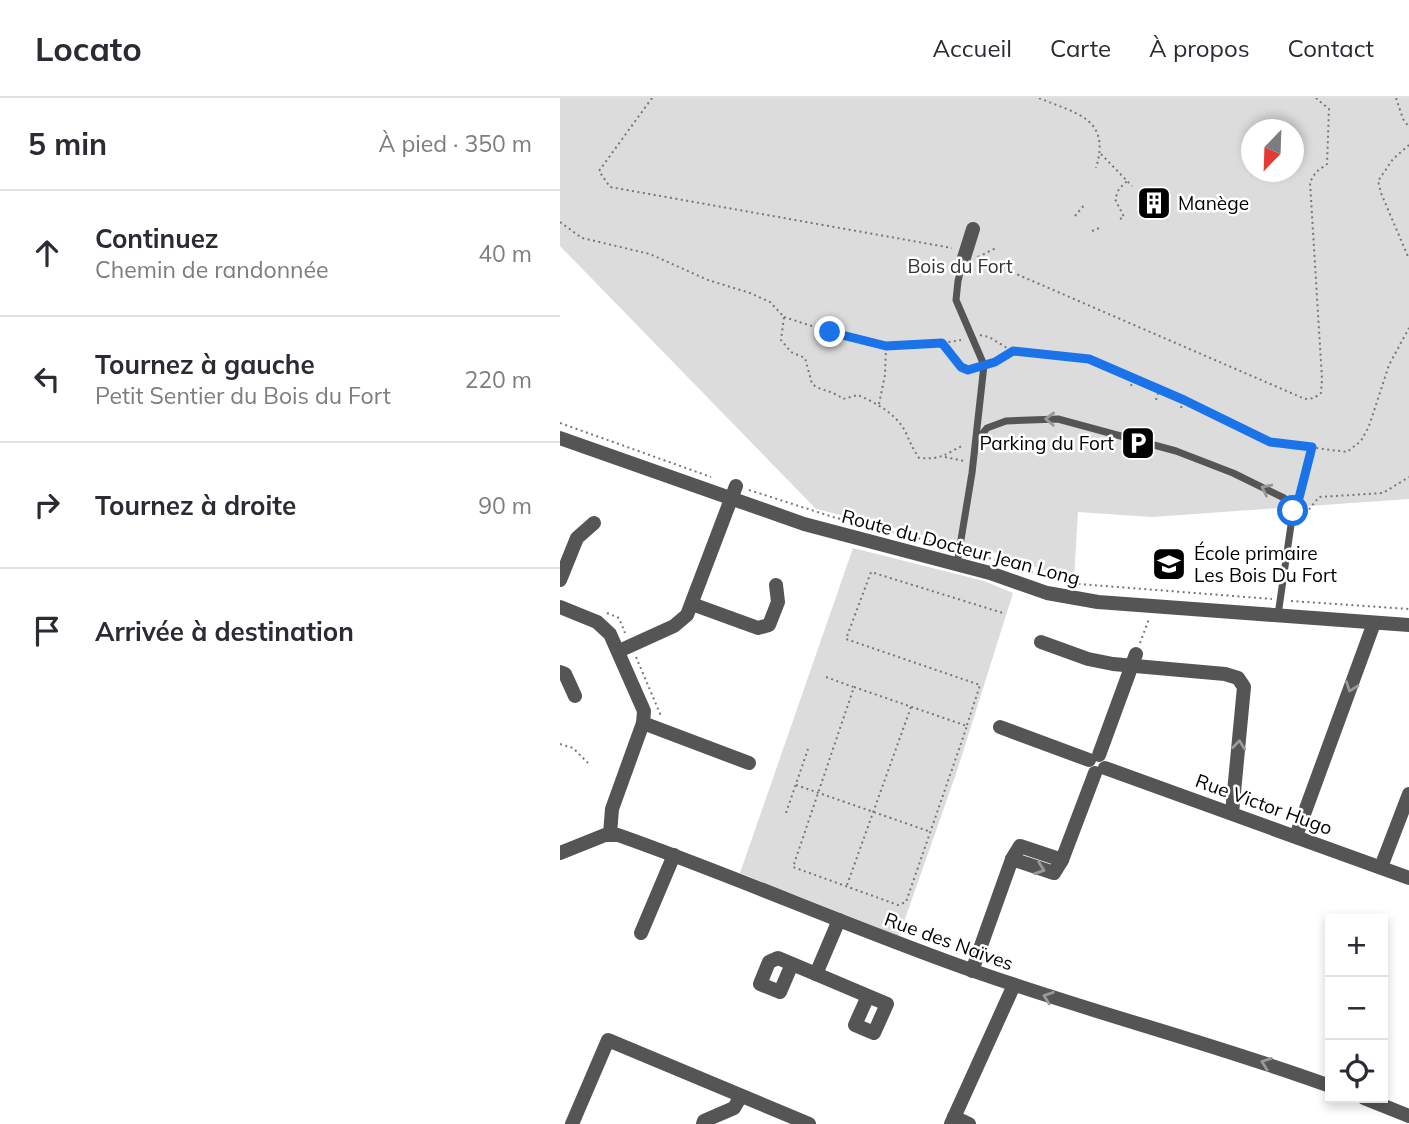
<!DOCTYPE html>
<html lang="fr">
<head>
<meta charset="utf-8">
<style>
	:root { --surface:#fff; --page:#f2f2f3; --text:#2b2b33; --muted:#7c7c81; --line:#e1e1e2 }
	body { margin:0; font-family:Mulish,sans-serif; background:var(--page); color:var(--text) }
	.controls { position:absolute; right:21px; bottom:21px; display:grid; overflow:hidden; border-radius:0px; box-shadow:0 4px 10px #0003 }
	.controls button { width:63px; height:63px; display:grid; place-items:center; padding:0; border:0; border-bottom:2px solid var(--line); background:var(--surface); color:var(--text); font:35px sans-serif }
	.compass { position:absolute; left:681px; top:21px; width:63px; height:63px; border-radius:50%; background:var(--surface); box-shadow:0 4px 10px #0003; rotate:203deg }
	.stop { position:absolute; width:21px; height:21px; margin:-16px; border:5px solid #1a73e8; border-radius:50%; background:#fff }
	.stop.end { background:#1a73e8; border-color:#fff; box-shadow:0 2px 7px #0008 }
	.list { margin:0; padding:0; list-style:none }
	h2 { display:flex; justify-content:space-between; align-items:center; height:91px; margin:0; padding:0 28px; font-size:30px }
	h2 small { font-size:23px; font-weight:400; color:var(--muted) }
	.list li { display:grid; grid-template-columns:46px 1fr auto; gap:21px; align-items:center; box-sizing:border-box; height:126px; padding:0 28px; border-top:2px solid var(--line) }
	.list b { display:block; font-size:26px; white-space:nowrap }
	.list p { margin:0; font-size:23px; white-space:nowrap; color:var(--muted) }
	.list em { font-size:23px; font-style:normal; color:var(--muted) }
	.icon { flex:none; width:38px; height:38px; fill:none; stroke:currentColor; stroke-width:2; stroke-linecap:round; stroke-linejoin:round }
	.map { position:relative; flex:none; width:849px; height:1026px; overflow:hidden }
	header { display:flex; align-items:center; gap:42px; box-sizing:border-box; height:98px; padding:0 35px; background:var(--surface); border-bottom:2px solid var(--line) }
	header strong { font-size:33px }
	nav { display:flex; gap:38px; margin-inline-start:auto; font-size:24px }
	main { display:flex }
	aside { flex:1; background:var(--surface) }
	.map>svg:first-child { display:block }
</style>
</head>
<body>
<header>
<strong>Locato</strong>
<nav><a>Accueil</a><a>Carte</a><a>À propos</a><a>Contact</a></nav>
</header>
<main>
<aside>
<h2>5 min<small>À pied · 350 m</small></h2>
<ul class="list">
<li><svg class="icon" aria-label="ahead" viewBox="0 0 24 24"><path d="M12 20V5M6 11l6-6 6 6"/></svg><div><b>Continuez</b><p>Chemin de randonnée</p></div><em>40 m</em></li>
<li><svg class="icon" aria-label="left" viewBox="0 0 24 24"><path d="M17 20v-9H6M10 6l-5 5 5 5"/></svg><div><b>Tournez à gauche</b><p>Petit Sentier du Bois du Fort</p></div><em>220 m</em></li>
<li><svg class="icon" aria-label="right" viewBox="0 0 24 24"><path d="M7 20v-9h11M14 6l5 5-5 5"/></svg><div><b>Tournez à droite</b></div><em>90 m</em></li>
<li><svg class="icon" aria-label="arrive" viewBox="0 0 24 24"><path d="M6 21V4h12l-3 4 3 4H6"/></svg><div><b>Arrivée à destination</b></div></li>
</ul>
</aside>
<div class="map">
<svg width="849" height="1026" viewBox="0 0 849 1026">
	<rect width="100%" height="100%" fill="#fff"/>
	<g fill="#dcdcdc" fill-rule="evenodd">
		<path d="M0 0H849V401L592 419 518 414 514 481 454 463 433 454 256 411 0 148ZM692 32H734V74H692Z"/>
		<path d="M293 450 424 483 453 495 397 673 339 838 180 775Z"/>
	</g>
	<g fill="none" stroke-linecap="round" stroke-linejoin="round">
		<g stroke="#777" stroke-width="2" stroke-dasharray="2 3.5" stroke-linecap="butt">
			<path d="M92 0 39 73 50 89 392 150"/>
			<path d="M479 0C517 16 551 20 536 70"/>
			<path d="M836 0 843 21 849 29"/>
			<path d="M849 47 833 61 818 83 821 95 849 161"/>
			<path d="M541 56 572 88"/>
			<path d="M515 118 525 106"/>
			<path d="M560 121 564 119 555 101 559 91 567 83"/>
			<path d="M0 124 22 140 90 156 148 182 190 195 210 204 224 219 221 242 231 254 245 260 252 286C263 294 272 292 283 301L298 297C316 305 337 316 346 335 350 344 353 351 359 360 382 362 385 356 404 347"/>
			<path d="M532 133 539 130"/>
			<path d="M417 159 745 301 754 300 761 295 762 281 750 84 756 74 767 66 769 11 756 0"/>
			<path d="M418 159 436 150"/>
			<path d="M224 219 270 234 326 248 382 245 401 269 408 272 413 271"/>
			<path d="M420 237 429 239 452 253"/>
			<path d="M383 245 401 242"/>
			<path d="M432 265 453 253 529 261 624 302 710 344 787 354 801 343 809 328 829 267 849 230"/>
			<path d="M571 288 573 282"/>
			<path d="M596 302 599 292"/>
			<path d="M319 306 325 277 326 249"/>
			<path d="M621 310 623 303"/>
			<path d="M0 325 151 379"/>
			<path d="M385 359 404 363"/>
			<path d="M189 392 273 419 389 448"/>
			<path d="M737 401 752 350"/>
			<path d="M742 420 759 399 823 395 849 379"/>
			<path d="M408 453 495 482 519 486 712 501"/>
			<path d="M731 503 849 511"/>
			<path d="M47 515 59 520 65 535"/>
			<path d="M580 545 589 521"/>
			<path d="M76 559 101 618"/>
			<path d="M266 579 293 589"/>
			<path d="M294 589 407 628 346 804 338 807 233 769Z"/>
			<path d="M407 627 420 587 286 541 311 474 443 515"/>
			<path d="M0 646 13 650 28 665"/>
			<path d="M236 687 371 734"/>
			<path d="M226 715 248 651"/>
			<path d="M287 787 351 609"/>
		</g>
		<g stroke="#555" stroke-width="7">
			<path d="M416 344 427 330 446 323 498 321 616 353 673 375 724 400 733 413 718 517"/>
			<path d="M397 466 412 375 424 267 396 202 398 183 403 163"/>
		</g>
		<g stroke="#555" stroke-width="14">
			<path d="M0 340 244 426 430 475 487 495 538 504 849 527"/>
			<path d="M0 482 17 440 34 425"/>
			<path d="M132 506 198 530 209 527 218 504 216 487"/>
			<path d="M0 509 37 524 50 536 84 613 83 625 52 711 50 736"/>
			<path d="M481 544 528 561 553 566 665 576 678 580 684 589 672 715"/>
			<path d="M59 553 114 528 127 517 176 388"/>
			<path d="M0 574 5 576 15 598"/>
			<path d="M83 625 189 665"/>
			<path d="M440 629 529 662"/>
			<path d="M539 657 576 556"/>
			<path d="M545 670 849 780"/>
			<path d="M736 738 814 525"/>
			<path d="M0 755 45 737H58C177 779 292 830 411 872 530 914 652 945 770 988"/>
			<path d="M452 761 494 775 502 762 535 675"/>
			<path d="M821 769 849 696"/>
			<path d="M279 822 256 876 308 898 295 927 314 935 327 906 308 898"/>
			<path d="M81 835 114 757"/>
			<path d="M232 866 220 894 200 886 209 864 218 860 256 876"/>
			<path d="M412 873 452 761 460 748 502 762"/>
			<path d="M804 1000 849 1018"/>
			<path d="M394 1019 409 1026"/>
			<path d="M12 1026 48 942 249 1026"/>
			<path d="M143 1026 144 1023 174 1010 181 998"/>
			<path d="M391 1026 454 887"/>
		</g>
		<path stroke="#555" stroke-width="14" d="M403 163 413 131"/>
	</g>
	<defs><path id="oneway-chevron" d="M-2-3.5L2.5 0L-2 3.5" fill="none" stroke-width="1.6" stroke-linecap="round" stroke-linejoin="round" transform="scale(1.75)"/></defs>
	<g stroke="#999">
		<use href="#oneway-chevron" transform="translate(490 321) rotate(-178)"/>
		<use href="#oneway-chevron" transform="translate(706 391) rotate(-154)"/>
		<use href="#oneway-chevron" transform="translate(791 589) rotate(110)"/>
		<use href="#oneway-chevron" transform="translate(679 647) rotate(-84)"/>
		<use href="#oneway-chevron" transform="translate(480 771) rotate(19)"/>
		<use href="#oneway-chevron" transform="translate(488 899) rotate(-161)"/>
		<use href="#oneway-chevron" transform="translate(706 965) rotate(-160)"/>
	</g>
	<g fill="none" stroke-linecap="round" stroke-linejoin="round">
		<path stroke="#1a73e8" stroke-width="9" d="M270 234 326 248 382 245 401 269 408 272 435 264 453 253 529 261 624 302 710 344 752 349 739 400 730 406 733 413"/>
	</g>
	<defs>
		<g id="building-square" transform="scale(1.75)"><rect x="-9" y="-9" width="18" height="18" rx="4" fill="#000" stroke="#fff"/><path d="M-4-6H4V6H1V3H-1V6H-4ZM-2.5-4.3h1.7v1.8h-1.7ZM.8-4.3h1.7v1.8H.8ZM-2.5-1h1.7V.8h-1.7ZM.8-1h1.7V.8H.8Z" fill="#fff"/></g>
		<g id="parking-square" transform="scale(1.75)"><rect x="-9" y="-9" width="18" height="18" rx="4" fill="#000" stroke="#fff"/><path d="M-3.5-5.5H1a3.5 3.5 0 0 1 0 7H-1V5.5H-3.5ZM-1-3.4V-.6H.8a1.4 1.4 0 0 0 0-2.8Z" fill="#fff"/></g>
		<g id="school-square" transform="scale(1.75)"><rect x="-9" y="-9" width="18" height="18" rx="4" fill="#000" stroke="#fff"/><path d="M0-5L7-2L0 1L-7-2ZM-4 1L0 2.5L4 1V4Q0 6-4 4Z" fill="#fff"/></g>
	</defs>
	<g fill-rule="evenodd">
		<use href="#building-square" x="594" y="105"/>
		<use href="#parking-square" x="578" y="345"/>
		<use href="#school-square" x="609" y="466"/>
	</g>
	<g text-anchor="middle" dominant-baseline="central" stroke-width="5" stroke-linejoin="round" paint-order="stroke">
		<g font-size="19" fill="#000" stroke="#fff" text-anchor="start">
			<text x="618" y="105">Manège</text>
			<text x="554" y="345" text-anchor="end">Parking du Fort</text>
			<text x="634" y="455">École primaire<tspan x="634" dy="22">Les Bois Du Fort</tspan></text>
		</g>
		<g font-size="19" fill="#333" stroke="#fff">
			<text x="400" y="168">Bois du Fort</text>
		</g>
		<g font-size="19" fill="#000" stroke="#fff">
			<text transform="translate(401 449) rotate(15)">Route du Docteur Jean Long</text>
			<text transform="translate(704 706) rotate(20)">Rue Victor Hugo</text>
			<text transform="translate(389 843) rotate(20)">Rue des Naïves</text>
		</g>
	</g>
</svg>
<div class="controls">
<button>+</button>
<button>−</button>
<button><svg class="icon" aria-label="locate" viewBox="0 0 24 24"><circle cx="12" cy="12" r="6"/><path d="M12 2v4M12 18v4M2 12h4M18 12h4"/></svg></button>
</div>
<svg class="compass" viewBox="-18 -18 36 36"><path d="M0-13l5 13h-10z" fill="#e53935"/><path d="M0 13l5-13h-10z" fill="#7c7c81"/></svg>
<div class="stop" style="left:733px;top:413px"></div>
<div class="stop end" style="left:270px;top:234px"></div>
</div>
</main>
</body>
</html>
